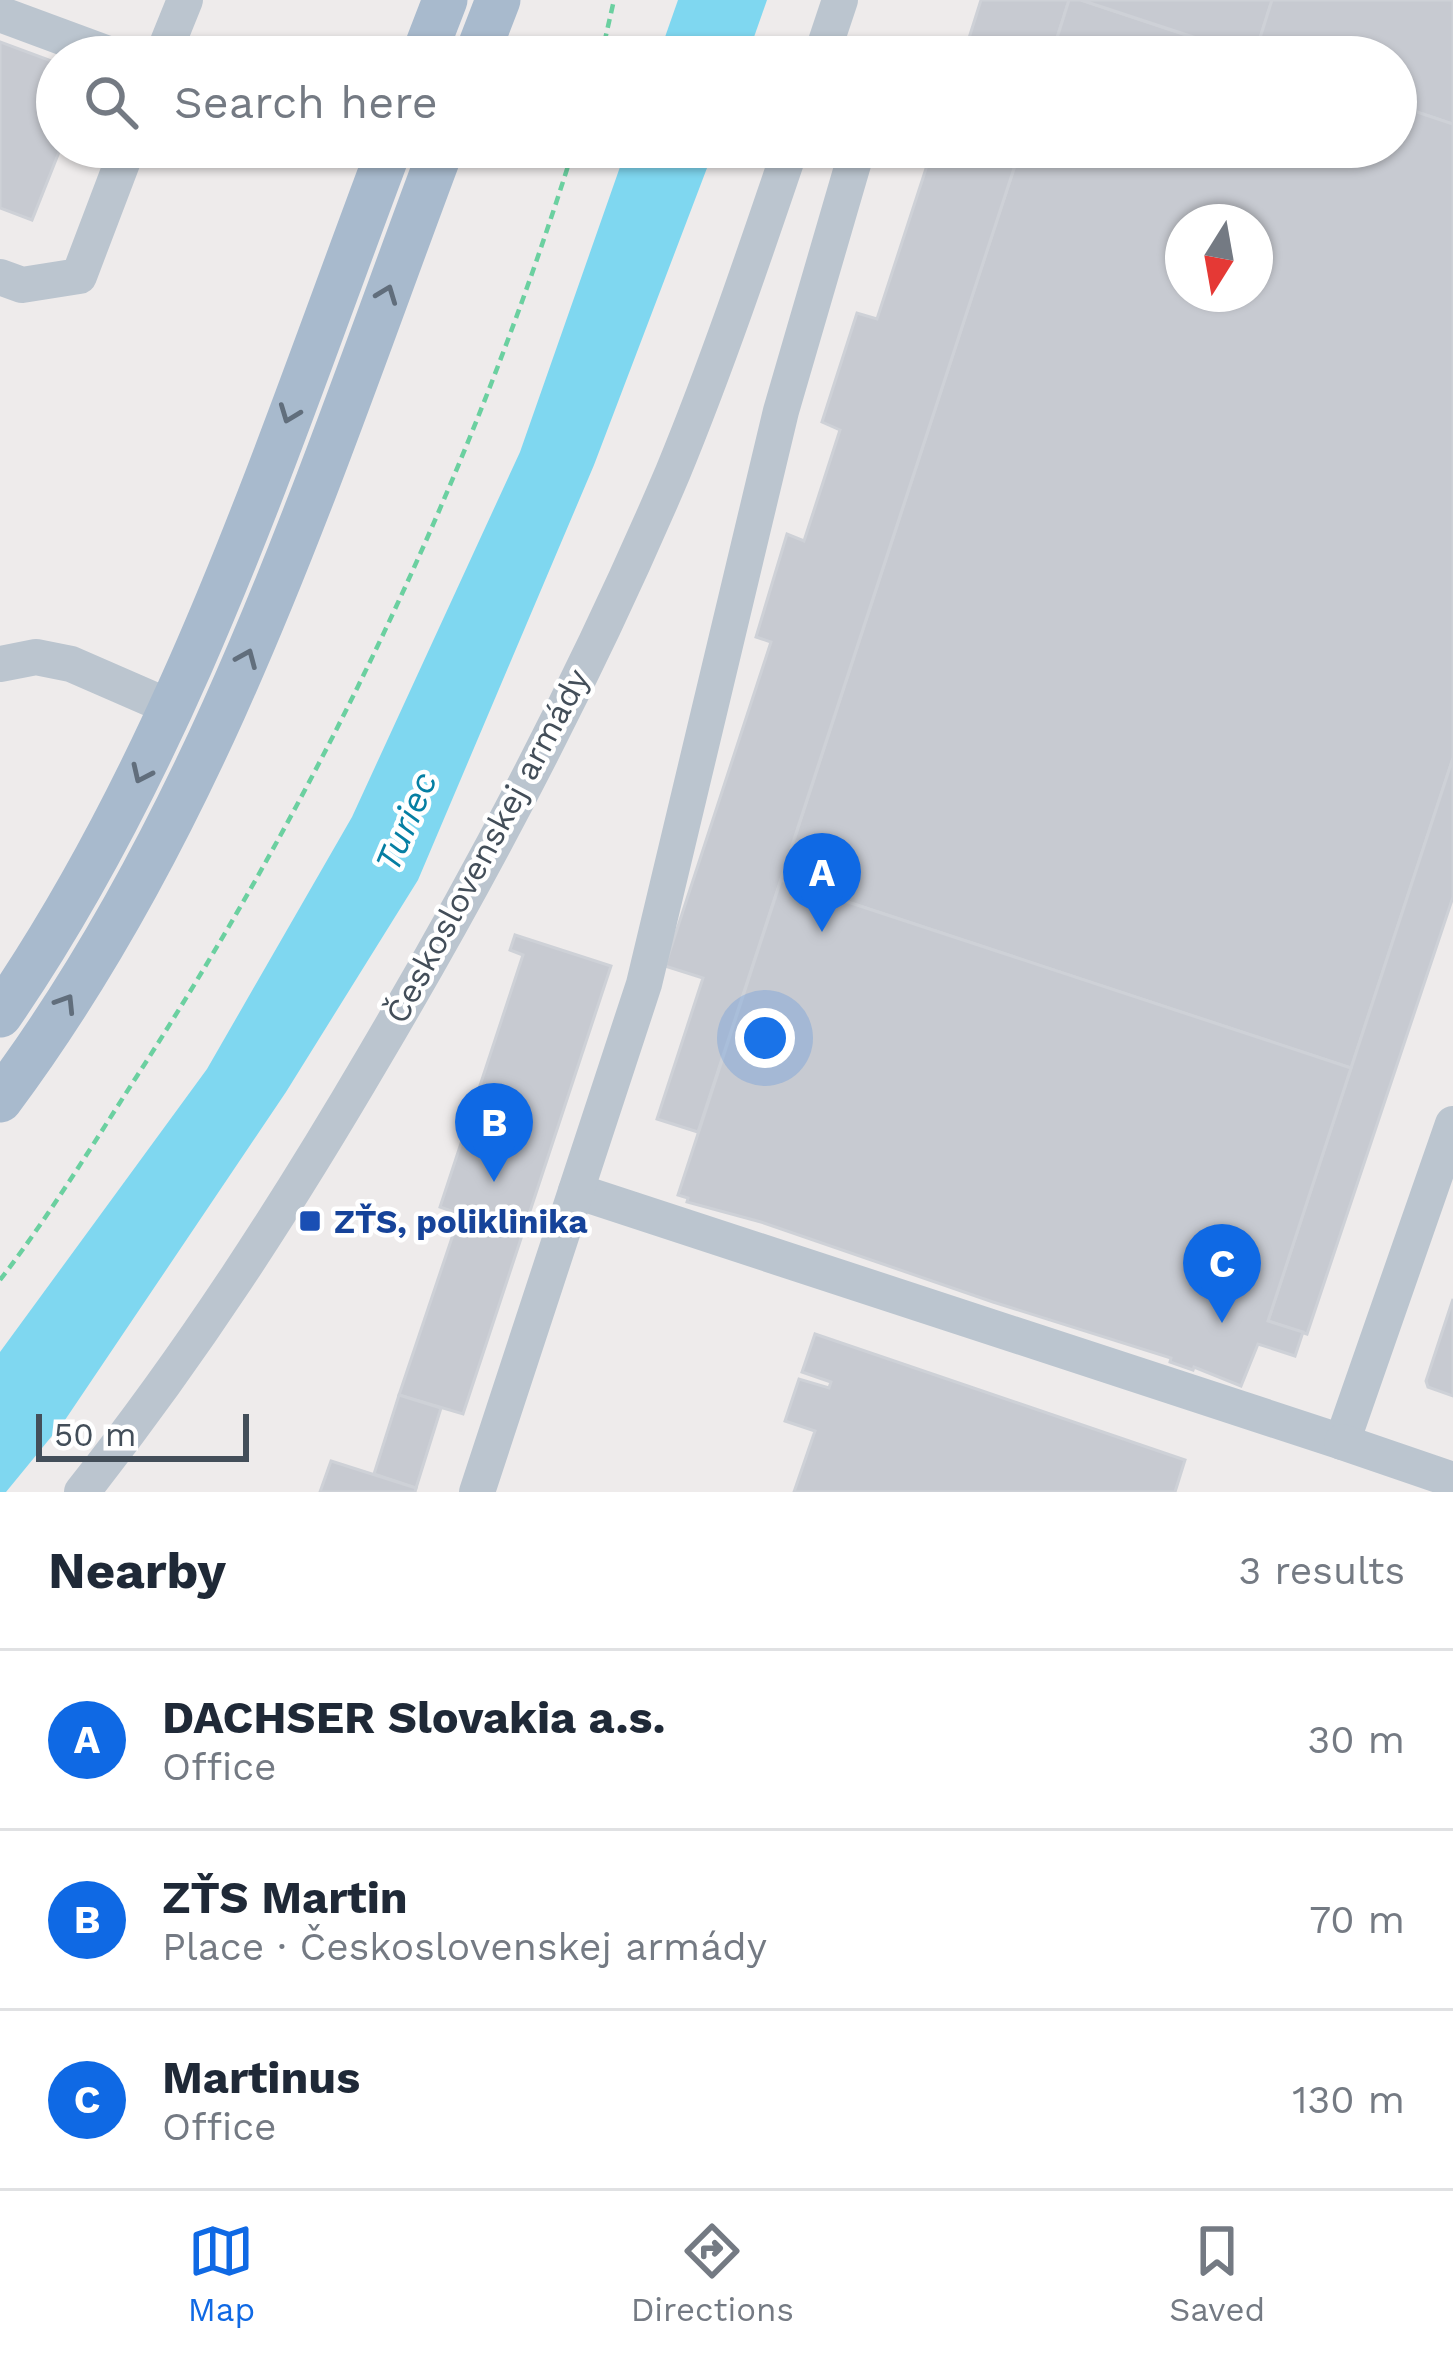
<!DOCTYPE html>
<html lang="en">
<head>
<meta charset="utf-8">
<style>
	:root { --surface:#fff; --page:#f2f2f3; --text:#1f2937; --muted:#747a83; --line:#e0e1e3; --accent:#0f69e4 }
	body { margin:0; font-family:"Work Sans",sans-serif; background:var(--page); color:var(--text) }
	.compass { position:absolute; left:1165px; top:204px; width:108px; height:108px; border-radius:50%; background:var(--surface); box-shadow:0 3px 9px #0004; rotate:191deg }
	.scale { position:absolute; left:36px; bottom:30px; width:213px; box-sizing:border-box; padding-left:12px; border:6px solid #434e59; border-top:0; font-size:33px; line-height:42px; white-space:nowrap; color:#434e59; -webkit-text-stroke:9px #fff; paint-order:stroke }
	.you { position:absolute; left:765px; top:1038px; width:42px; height:42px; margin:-30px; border:9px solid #fff; border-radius:50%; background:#1a73e8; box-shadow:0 0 0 18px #1a73e833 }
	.badge { display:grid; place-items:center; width:78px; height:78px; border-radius:50%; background:var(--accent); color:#fff; font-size:39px; font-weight:700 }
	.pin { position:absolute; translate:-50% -99px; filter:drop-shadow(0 3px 6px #0008) }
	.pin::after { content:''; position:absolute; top:63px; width:42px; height:36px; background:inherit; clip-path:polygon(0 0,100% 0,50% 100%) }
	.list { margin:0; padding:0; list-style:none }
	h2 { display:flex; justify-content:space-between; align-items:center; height:156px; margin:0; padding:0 48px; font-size:51px }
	h2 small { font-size:39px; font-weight:400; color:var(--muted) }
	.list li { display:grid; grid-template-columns:78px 1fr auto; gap:36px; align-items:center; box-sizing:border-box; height:180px; padding:0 48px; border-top:3px solid var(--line) }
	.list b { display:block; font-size:45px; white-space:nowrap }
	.list p { margin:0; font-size:39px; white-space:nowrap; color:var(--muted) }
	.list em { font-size:39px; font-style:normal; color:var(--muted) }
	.icon { flex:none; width:66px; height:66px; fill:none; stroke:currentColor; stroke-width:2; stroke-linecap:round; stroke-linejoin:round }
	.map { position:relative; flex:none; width:1453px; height:1492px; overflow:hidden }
	.search { position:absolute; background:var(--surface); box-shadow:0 3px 9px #0004; left:36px; right:36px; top:36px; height:132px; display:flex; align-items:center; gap:30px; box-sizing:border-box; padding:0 42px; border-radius:66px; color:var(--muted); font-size:45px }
	.sheet { height:696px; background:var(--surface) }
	nav { display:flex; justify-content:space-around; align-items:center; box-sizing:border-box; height:168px; border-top:3px solid var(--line); background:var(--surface); font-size:33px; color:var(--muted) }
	nav a { display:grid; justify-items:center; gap:6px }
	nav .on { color:var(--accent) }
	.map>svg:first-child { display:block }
</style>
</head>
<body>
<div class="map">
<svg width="1453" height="1492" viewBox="0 0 1453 1492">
	<rect width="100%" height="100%" fill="#eeebeb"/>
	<g fill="#7fd7f0">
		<path d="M678 0H767L747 57H658Z"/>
		<path d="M627 147H715L594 465 418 880 286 1092 65 1420 6 1492H0V1352L207 1069 352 817 520 452Z"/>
	</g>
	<g fill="#c7cad1" stroke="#ced1d7" stroke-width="3" fill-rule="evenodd">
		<path d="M981 0H1069L1051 57H963Z"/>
		<path d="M1069 0H1081L1252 57H1051Z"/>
		<path d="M1081 0H1272L1254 57Z"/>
		<path d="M1272 0H1453V124L1396 105V57H1254Z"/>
		<path d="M0 42 57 63V147H61L32 220 0 208Z"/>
		<path d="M1396 105 1453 124V758L1351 1068 781 880 1021 147H1396ZM1183 222H1255V294H1183Z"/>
		<path d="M933 147H1021L698 1132 657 1119 703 978 665 966 771 642 756 637 787 534 804 541 840 430 822 422 857 313 877 319Z"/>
		<path d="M1453 758V897L1307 1334 1268 1321Z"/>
		<path d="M781 880 1351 1068 1268 1321 1303 1332 1295 1356 1258 1344 1241 1386 1194 1367 1193 1370 1170 1362 1171 1358 993 1302 761 1222 687 1202 688 1198 678 1195Z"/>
		<path d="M515 935 611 966 463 1414 399 1395 460 1214 440 1207 523 955 510 950Z"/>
		<path d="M1453 1299V1396L1428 1387 1426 1381Z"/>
		<path d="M815 1334 1185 1460 1175 1492H794L815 1431 785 1421 799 1379 829 1388 831 1382 802 1372Z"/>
		<path d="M399 1395 441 1408 416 1488 374 1474Z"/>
		<path d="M331 1461 416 1488 415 1492H320Z"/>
	</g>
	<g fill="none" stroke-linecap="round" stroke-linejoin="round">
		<g stroke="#6bd0a0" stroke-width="4.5" stroke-dasharray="9 6" stroke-linecap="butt">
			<path d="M601 57 614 0"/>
			<path d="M0 1280C50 1215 93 1144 137 1076 323 788 472 474 574 147"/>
		</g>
		<g stroke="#bbc5cf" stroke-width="36">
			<path d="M0 14 116 57"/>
			<path d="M162 57 185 0"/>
			<path d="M821 57 840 0"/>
			<path d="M0 277 22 285 79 276 128 147"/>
			<path d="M0 664 36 657 71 664 172 708"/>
			<path d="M576 1191 1342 1442 1453 1124"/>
			<path d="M1342 1442 1453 1480"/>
			<path d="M82 1492C192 1353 286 1207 375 1055 486 867 588 672 673 472 717 365 754 256 791 147"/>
			<path d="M477 1492 644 984 781 411 858 147"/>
		</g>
		<g stroke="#a8bacd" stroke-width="45">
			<path d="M423 57 445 0"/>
			<path d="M476 57 498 0"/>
			<path d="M0 1015C181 752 278 443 390 147"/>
			<path d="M0 1100C212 816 319 474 442 147"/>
		</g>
	</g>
	<defs><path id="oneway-chevron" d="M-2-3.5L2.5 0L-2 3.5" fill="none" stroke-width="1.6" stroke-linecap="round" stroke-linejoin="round" transform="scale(3)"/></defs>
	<g stroke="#616e7c">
		<use href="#oneway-chevron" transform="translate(387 294) rotate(-69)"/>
		<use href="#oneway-chevron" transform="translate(289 414) rotate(111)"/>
		<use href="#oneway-chevron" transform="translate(247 658) rotate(-67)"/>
		<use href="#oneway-chevron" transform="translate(141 774) rotate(115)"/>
		<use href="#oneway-chevron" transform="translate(66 1003) rotate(-58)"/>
	</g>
	<rect fill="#1a4fb4" stroke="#fff" stroke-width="4.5" x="298" y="1209" width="24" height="24" rx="6"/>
	<g text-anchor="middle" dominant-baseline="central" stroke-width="9" stroke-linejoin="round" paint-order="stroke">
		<g font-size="33" fill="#434e59" stroke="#fff">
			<text transform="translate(487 846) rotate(-62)">Československej armády</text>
		</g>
		<g font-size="33" font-weight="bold" fill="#164399" stroke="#fff" text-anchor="start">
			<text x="334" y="1221">ZŤS, poliklinika</text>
		</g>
		<g font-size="36" font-style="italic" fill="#057fa3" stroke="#fff">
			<text transform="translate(406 822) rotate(-67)">Turiec</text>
		</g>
	</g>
</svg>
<svg class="compass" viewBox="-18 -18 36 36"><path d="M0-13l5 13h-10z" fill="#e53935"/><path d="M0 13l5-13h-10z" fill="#747a83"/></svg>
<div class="scale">50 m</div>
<div class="you"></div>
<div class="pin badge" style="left:822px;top:932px">A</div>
<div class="pin badge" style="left:494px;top:1182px">B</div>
<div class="pin badge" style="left:1222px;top:1323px">C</div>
<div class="search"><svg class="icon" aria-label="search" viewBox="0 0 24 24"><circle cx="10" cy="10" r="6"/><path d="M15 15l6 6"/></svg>Search here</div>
</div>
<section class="sheet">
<h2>Nearby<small>3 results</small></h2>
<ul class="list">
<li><span class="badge">A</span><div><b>DACHSER Slovakia a.s.</b><p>Office</p></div><em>30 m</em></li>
<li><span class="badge">B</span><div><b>ZŤS Martin</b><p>Place · Československej armády</p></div><em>70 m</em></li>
<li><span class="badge">C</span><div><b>Martinus</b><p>Office</p></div><em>130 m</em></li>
</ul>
</section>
<nav>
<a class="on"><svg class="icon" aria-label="map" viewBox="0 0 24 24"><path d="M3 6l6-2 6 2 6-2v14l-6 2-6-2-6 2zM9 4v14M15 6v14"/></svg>Map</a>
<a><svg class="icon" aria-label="directions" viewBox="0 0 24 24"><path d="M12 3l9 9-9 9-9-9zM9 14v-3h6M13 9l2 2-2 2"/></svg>Directions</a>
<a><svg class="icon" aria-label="saved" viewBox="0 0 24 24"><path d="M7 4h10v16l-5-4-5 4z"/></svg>Saved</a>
</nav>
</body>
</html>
